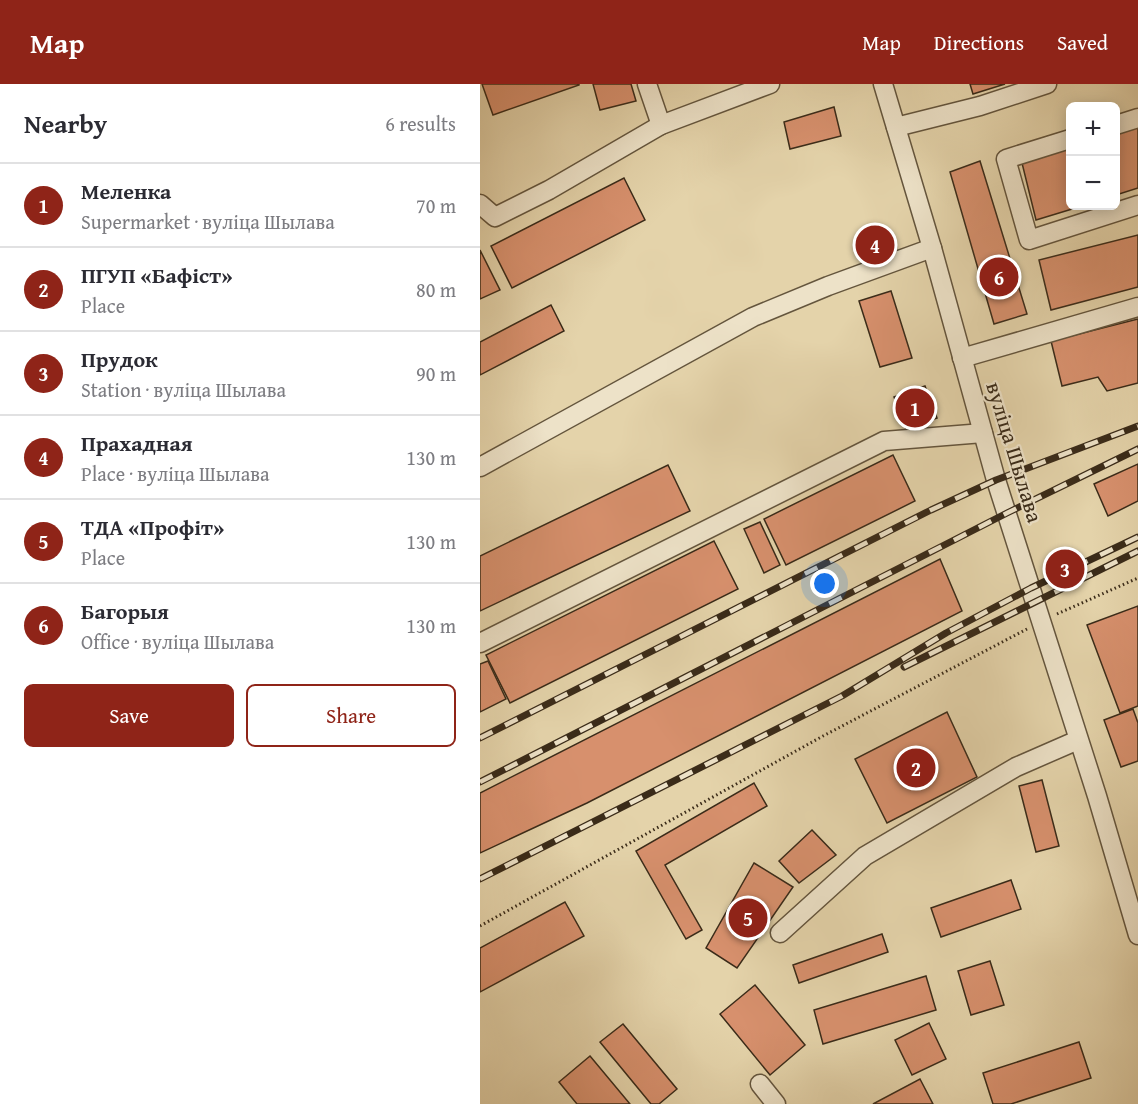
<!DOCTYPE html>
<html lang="en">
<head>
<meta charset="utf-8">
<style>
	:root { --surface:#fff; --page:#f7f7f7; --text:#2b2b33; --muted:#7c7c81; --line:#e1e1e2; --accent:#8f2418 }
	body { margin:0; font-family:"Gentium Book Plus",serif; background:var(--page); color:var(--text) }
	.controls { position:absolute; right:18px; top:18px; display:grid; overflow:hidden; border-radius:9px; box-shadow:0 3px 15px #0003 }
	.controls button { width:54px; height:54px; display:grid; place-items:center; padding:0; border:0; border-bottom:2px solid var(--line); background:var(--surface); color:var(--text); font:30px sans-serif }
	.you { position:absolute; left:345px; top:500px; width:21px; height:21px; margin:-15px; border:4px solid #fff; border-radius:50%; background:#1a73e8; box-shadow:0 0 0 9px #1a73e833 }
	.badge { display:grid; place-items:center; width:39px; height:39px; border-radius:50%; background:var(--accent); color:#fff; font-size:20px; font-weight:700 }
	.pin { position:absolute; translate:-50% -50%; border:3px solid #fff; box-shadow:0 2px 6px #0006 }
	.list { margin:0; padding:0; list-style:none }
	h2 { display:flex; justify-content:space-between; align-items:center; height:78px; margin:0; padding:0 24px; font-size:26px }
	h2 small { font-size:20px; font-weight:400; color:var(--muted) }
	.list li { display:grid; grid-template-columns:39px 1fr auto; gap:18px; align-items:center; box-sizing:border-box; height:84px; padding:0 24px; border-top:2px solid var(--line) }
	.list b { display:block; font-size:22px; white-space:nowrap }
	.list p { margin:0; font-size:20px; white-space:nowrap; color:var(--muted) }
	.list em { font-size:20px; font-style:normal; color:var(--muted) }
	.actions { display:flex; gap:12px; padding:18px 24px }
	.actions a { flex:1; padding:14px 0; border:2px solid var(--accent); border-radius:9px; text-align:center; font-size:21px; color:var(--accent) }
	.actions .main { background:var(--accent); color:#fff }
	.map { position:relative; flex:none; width:658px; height:1020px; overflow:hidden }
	header { display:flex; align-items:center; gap:36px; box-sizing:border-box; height:84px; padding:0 30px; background:var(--accent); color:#fff }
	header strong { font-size:28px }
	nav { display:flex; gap:33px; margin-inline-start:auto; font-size:21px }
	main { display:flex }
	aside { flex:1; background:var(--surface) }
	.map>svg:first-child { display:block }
</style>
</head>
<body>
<header>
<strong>Map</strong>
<nav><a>Map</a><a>Directions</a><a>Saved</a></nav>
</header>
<main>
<aside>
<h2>Nearby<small>6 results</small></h2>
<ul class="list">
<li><span class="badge">1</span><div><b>Меленка</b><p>Supermarket · вуліца Шылава</p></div><em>70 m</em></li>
<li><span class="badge">2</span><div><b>ПГУП «Бафіст»</b><p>Place</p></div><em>80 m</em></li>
<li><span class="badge">3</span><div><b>Прудок</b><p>Station · вуліца Шылава</p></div><em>90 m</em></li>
<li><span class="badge">4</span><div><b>Прахадная</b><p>Place · вуліца Шылава</p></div><em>130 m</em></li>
<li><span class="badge">5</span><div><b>ТДА «Профіт»</b><p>Place</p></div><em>130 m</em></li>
<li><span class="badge">6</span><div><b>Багорыя</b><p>Office · вуліца Шылава</p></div><em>130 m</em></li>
</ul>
<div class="actions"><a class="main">Save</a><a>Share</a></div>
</aside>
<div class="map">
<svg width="658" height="1020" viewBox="0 0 658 1020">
	<rect width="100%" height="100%" fill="#e4d3aa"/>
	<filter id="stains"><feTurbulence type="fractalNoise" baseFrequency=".00333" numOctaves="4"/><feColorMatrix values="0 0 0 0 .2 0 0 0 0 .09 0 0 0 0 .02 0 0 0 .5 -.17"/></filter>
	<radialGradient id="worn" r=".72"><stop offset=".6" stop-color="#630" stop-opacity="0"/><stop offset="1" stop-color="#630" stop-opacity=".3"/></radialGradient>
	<g fill="#d7906d" stroke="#3a2b19" stroke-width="1.5">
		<path d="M2 0H99V1L13 31Z"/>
		<path d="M113 0H151L156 17 120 26Z"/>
		<path d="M490 0H525L493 10Z"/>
		<path d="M354 23 361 52 310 65 304 38Z"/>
		<path d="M658 42V104L636 111V49Z"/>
		<path d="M590 63V122H602L556 136 542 79Z"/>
		<path d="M500 77 547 230 514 240 470 88Z"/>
		<path d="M144 94 165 136 32 204 11 162Z"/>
		<path d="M399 151 404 167 390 171 386 156Z"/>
		<path d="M658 151V203L571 226 559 176Z"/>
		<path d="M0 166 20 206 0 215Z"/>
		<path d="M411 207 432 274 400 283 379 217Z"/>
		<path d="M71 221 84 247 0 291V258Z"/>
		<path d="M658 235V299L627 307 618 293 582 302 571 257Z"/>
		<path d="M445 302 457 334 426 345 414 313Z"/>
		<path d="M413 371 435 417 306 481 284 435Z"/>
		<path d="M658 380V417L628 432 614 400Z"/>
		<path d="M188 381 210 427 0 527V472Z"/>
		<path d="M280 438 300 481 284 489 264 445Z"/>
		<path d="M234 457 258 505 30 619 6 571Z"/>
		<path d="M460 475 482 527 107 719 0 769V709Z"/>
		<path d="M658 522V622L640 629 607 541Z"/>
		<path d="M8 577 26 615 0 628V580Z"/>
		<path d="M653 625 658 639V677L641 683 624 636Z"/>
		<path d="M467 628 497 693 407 739 375 675Z"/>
		<path d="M562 696 579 762 556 768 539 702Z"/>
		<path d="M274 699 287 722 185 781 222 846 206 855 156 767Z"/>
		<path d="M332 746 356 771 319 799 299 777Z"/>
		<path d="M274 779 313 803 257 884 226 864Z"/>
		<path d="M531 796 541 825 461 853 451 824Z"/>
		<path d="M85 818 104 852 0 908V864Z"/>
		<path d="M402 850 408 868 319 899 313 881Z"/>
		<path d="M510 877 524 921 491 931 478 887Z"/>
		<path d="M446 892 456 926 343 960 334 926Z"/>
		<path d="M275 901 325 961 290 991 240 930Z"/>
		<path d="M449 939 466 975 432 991 415 956Z"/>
		<path d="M143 940 197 1005 179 1020H171L120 958Z"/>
		<path d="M599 958 611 994 531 1020H513L503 989Z"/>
		<path d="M110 972 150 1020H97L79 998Z"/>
		<path d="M440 995 453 1020H393Z"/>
	</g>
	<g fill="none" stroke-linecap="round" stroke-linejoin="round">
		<g stroke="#64553d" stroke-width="21">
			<g id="minor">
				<path d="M167 0 181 41"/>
				<path d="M403 0 452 164 516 396 617 712 658 851"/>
				<path d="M636 41 658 34"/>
				<path d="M416 43 500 22 567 0"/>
				<path d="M590 55 526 75 549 156 658 121"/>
				<path d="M0 120 15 133 69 106 181 41 290 0"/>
				<path d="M482 274 658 223"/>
				<path d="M0 383 273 233 348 202 452 164"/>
				<path d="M0 559 404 357 503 349"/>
				<path d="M300 849 385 772 536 683 598 656"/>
				<path d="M280 1000 296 1020"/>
			</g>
		</g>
		<g stroke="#3a2b19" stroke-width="3" stroke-dasharray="1.5 3" stroke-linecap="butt">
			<path d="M577 530 658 494"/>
			<path d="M0 842 343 652 547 545"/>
		</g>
		<use href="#minor" stroke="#ede2c8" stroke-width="18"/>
		<g stroke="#3a2b19" stroke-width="7">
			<g id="rail">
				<path d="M424 583 658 467"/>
				<path d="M0 654 451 426 516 396 658 342"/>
				<path d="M0 698 527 429 658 365"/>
				<path d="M0 795 362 612 466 549 551 504 658 453"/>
			</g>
		</g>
		<use href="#rail" stroke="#ede2c8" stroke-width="4.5" stroke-dasharray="14" stroke-linecap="butt"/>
	</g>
	<g text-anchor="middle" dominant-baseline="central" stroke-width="4.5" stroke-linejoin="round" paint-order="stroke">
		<g font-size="22" fill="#3a2b19" stroke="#ede2c8">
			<text transform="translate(535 368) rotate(73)">вуліца Шылава</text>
		</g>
	</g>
	<rect width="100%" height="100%" filter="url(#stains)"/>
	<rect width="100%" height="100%" fill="url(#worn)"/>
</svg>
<div class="controls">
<button>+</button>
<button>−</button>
</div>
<div class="you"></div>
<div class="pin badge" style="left:435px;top:324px">1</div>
<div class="pin badge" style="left:436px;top:684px">2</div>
<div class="pin badge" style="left:585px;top:485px">3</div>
<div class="pin badge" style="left:395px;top:161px">4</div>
<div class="pin badge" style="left:268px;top:834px">5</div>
<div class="pin badge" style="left:519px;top:193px">6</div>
</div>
</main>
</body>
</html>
